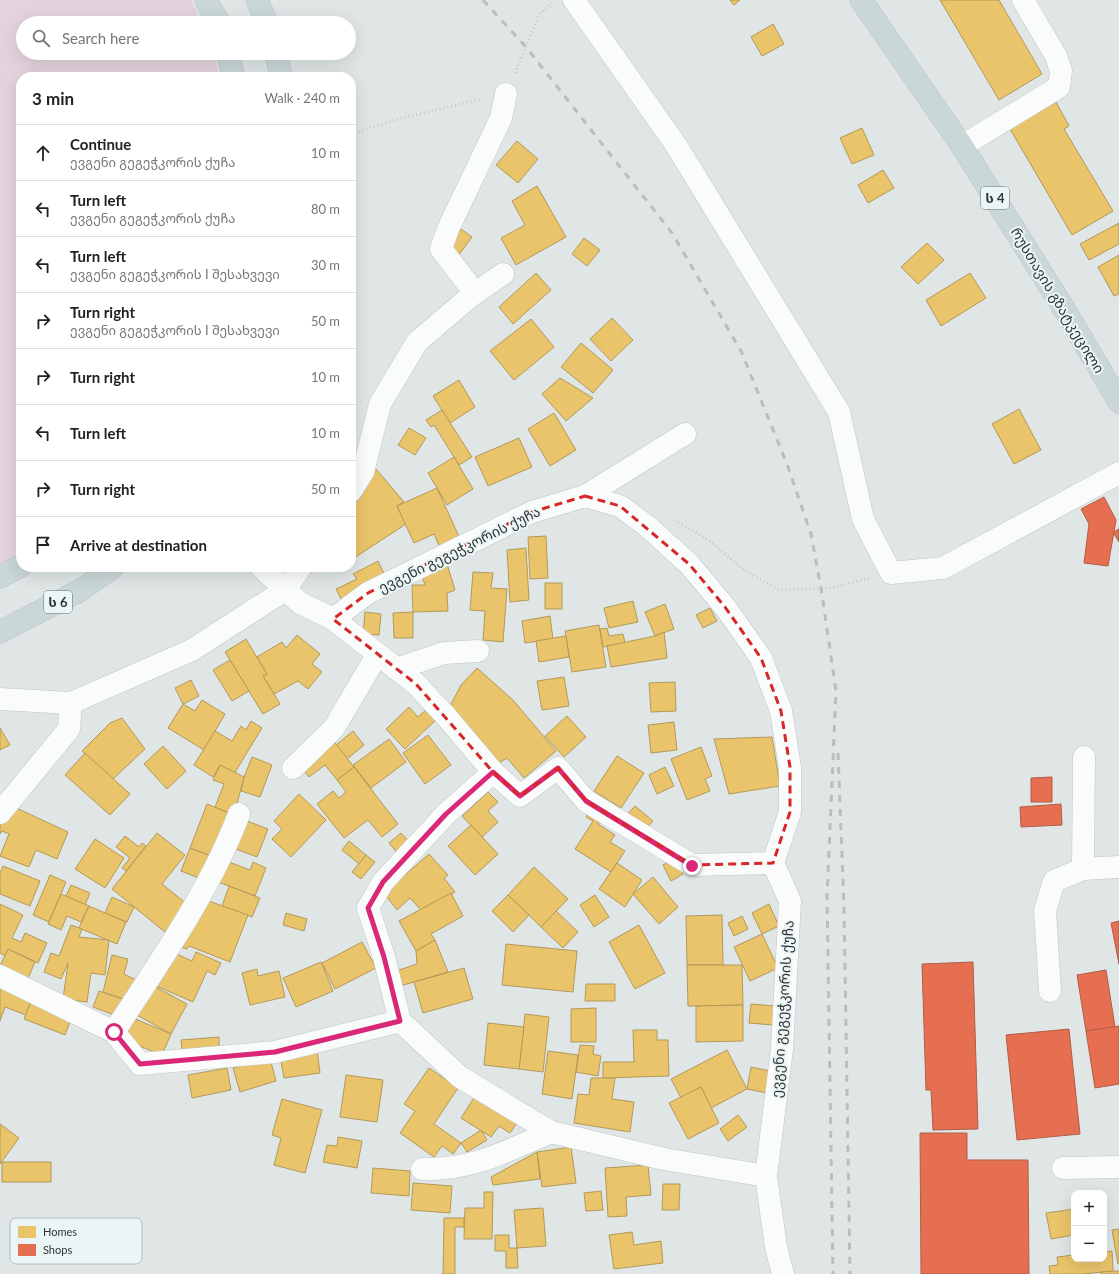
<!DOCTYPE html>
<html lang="en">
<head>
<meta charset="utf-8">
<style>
	:root { --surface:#fff; --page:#f6f6f6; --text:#222; --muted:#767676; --line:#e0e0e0 }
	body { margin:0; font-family:Lato,"Noto Sans Georgian",sans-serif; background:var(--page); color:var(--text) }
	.controls { position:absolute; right:12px; bottom:12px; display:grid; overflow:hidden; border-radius:8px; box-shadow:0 4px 16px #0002 }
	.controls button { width:36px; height:36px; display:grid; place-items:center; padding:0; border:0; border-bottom:1px solid var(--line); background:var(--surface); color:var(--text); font:20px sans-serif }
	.stop { position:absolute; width:12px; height:12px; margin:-9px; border:3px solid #db2777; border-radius:50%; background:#fff }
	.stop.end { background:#db2777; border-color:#fff; box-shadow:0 1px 4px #0008 }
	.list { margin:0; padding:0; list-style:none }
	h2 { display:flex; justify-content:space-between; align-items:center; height:52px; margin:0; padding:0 16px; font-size:17px }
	h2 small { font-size:13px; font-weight:400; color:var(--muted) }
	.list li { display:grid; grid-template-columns:26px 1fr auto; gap:12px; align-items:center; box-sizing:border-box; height:56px; padding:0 16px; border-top:1px solid var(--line) }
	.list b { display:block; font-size:15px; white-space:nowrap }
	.list p { margin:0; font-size:13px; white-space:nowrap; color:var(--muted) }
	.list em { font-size:13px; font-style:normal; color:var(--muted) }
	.icon { flex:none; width:22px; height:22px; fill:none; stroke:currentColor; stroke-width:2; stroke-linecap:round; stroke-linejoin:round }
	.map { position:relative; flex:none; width:1119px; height:1274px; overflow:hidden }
	.search { position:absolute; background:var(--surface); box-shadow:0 4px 16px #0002; left:16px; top:16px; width:340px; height:44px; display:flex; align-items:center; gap:10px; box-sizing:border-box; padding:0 14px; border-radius:22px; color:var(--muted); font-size:15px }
	.panel { position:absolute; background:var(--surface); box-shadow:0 4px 16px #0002; left:16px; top:72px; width:340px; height:500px; border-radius:16px }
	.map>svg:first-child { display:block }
</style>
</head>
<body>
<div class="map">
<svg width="1119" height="1274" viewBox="0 0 1119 1274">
	<rect width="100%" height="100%" fill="#e0e6e6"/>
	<path fill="#e4d3de" d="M0 0H192L201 23H23V53H213L220 77H21V555L0 565Z"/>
	<g fill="#e9c46a" stroke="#b2995a">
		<path d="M730 0H740L734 5Z"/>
		<path d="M940 0H999L1042 74 999 100Z"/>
		<path d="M773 24 784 44 762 56 751 37Z"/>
		<path d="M1056 102 1069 126 1064 129 1113 211 1072 235 1010 129Z"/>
		<path d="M862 128 874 155 852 164 840 138Z"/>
		<path d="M517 141 538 159 518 183 496 165Z"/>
		<path d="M883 170 894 188 868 203 858 185Z"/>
		<path d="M537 186 566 237 516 265 501 238 525 225 512 201Z"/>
		<path d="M1119 223V244L1089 260 1080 244Z"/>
		<path d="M461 229 472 237 458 256 447 247Z"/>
		<path d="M584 238 600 250 587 266 572 254Z"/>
		<path d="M927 243 944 260 918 284 901 267Z"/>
		<path d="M1119 255V294L1114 296 1098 267Z"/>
		<path d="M536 273 551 290 513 324 499 307Z"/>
		<path d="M970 273 986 298 941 326 926 300Z"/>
		<path d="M612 318 633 340 611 361 590 339Z"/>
		<path d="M531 319 554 347 514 380 490 351Z"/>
		<path d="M581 343 613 370 593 393 561 367Z"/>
		<path d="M560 378 593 398 566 421 542 394Z"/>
		<path d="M459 380 475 407 450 423 433 396Z"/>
		<path d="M1019 409 1041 450 1014 464 992 424Z"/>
		<path d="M442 410 472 457 459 465 434 425 431 427 426 420Z"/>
		<path d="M554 413 576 450 550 466 528 429Z"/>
		<path d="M409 428 426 438 415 455 398 445Z"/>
		<path d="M519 438 532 467 488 486 475 457Z"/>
		<path d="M454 457 473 489 447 505 428 473Z"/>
		<path d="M376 469 404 502 397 506 406 524 351 560V503Z"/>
		<path d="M437 488 460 539 440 548 434 534 414 543 397 506Z"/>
		<path d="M546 536 548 578 530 579 528 537Z"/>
		<path d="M526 548 529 600 510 602 507 550Z"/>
		<path d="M378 561 386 577 341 599 336 589 357 579 353 574Z"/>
		<path d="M447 564 455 590 447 593 448 611 413 612 412 585H425L421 573Z"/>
		<path d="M473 572 493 573 491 588 507 589 503 642 483 640 485 611 470 610Z"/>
		<rect x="545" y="583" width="17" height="26"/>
		<path d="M633 601 638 622 609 628 604 608Z"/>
		<path d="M665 604 674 629 655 636 645 612Z"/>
		<path d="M710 608 717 621 703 628 696 615Z"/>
		<path d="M365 612 381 614 379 635 363 634Z"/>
		<path d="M413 612V638H394L393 613Z"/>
		<path d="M550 616 553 639 525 643 522 621Z"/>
		<path d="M599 625 606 667 572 672 565 631Z"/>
		<path d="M607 628 609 636 623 634 625 643 603 647 600 629Z"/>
		<path d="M664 632 667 658 611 667 607 646 655 636Z"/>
		<path d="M297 635 320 654 312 664 322 672 308 689 298 681 274 694 263 676 267 674 257 657 282 642 286 648Z"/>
		<path d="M566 636 569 657 539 662 536 641Z"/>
		<path d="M246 639 267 674 263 676 280 704 263 714 225 652Z"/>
		<path d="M230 660 249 691 232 701 213 670Z"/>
		<path d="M477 668 513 700 556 751 524 778 507 758 497 764 448 710 461 685Z"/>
		<path d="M564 677 569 706 542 710 537 681Z"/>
		<path d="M191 680 199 696 183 704 175 688Z"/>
		<path d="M675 682 676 711 651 712 649 683Z"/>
		<path d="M202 700 225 714 204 750 168 728 183 704 195 711Z"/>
		<path d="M409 707 418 717 426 710 436 720 405 749 386 729Z"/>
		<path d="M567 716 586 737 564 757 545 736Z"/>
		<path d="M122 718 145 749 113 779 82 751 110 723Z"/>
		<path d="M251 721 262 728 234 774 220 765 213 777 194 765 215 731 232 741 241 726 246 730Z"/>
		<path d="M674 722 677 750 651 753 648 725Z"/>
		<path d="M0 728 10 745 0 750Z"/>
		<path d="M353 731 364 745 347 759 336 745Z"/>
		<path d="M428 735 451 765 425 784 403 753Z"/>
		<path d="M772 737 780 786 729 794 714 739Z"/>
		<path d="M332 739 354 767 337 780 325 765 309 777 299 765Z"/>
		<path d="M389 739 406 762 371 788 353 765Z"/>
		<path d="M163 746 186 771 167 789 144 764Z"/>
		<path d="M701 747 712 776 705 779 710 791 687 800 671 759Z"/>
		<path d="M85 753 130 794 110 815 65 775Z"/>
		<path d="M617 756 644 773 621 808 594 791Z"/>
		<path d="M252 757 272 765 260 797 241 791 244 777Z"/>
		<path d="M220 765 244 777 234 815 215 807 224 784 213 780Z"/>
		<path d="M354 767 398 824 382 837 368 820 344 838 317 804 333 791 339 798 346 792 337 780Z"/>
		<path d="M665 767 674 786 657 794 649 775Z"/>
		<path d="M488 792 498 802 488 811 498 822 482 837 462 816Z"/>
		<path d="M299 794 326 820 291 857 272 839 282 829 274 821Z"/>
		<path d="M207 804 234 815 219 859 190 848Z"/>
		<path d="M10 805 68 832 57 859 36 850 29 867 0 856 9 834 2 831 0 834V817Z"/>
		<path d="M635 806 653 821 643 832 625 817Z"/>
		<path d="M592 807 604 815 598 824 615 835 610 842 625 851 611 872 575 849 593 821 586 817Z"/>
		<path d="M239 818 268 829 257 857 228 846Z"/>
		<path d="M471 825 498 854 475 875 448 846Z"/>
		<path d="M157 833 185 855 162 884 187 904 165 932 112 889Z"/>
		<path d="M401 833 410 843 398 854 389 843Z"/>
		<path d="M125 836 139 847 142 843 146 846 126 871 122 868 130 858 116 847Z"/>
		<path d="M95 839 124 858 105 888 75 869Z"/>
		<path d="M349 841 366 855 359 864 342 850Z"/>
		<path d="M190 848 216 858 207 881 181 871Z"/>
		<path d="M429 854 448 875 444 878 455 892 421 910 410 898 397 910 387 897 396 883Z"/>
		<path d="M366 855 375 862 361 879 352 872Z"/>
		<path d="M221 859 250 870 253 862 266 868 255 896 213 880Z"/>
		<path d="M675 859 683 874 671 881 663 865Z"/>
		<path d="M617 863 642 880 625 907 599 889Z"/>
		<path d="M3 866 40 881 30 906 0 894V873Z"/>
		<path d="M534 867 568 899 541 927 508 895Z"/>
		<path d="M50 875 66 882 49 922 33 915Z"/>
		<path d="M653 877 678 907 659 924 633 894Z"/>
		<path d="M71 885 90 893 85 905 66 896Z"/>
		<path d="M229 886 260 898 252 917 222 906Z"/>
		<path d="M451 893 463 916 431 934 435 940 416 951 399 921Z"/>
		<path d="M61 894 89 906 81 922 67 916 61 930 48 924Z"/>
		<path d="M508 895 529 915 513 932 492 911Z"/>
		<path d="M595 895 609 917 594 927 580 905Z"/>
		<path d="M112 897 134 907 127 922 105 913Z"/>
		<path d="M203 899 248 915 230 962 189 946 187 949 177 946Z"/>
		<path d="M0 904 23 915 12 938 21 942 25 933 47 943 38 963 8 949 5 956 0 953Z"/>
		<path d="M769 904 779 926 762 934 752 913Z"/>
		<path d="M89 906 126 922 117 944 79 928Z"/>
		<path d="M556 911 578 932 563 948 541 927Z"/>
		<path d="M286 913 307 919 304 931 283 925Z"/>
		<path d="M722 915 723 965H687L686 916Z"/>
		<path d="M742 916 748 929 734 936 728 923Z"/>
		<path d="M71 925 82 929 79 937 109 940 105 975 91 973 87 1002 63 999 68 963 61 979 44 972 51 953 59 956Z"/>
		<path d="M639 925 665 973 635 989 609 942Z"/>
		<path d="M762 934 778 968 750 981 734 947Z"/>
		<path d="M435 940 448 972 400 986 396 971 417 964 416 951Z"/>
		<path d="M362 942 376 968 335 989 322 963Z"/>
		<path d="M506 944 577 951 573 992 502 985Z"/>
		<path d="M8 949 35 962 26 983 0 966Z"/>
		<path d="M170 951 192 961 196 952 221 963 215 975 207 971 193 1002 154 985Z"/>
		<path d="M112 955 128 959 124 974 138 981 126 1000 103 992Z"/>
		<path d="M321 962 333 991 296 1007 283 978Z"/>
		<path d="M687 965H742L743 1005 688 1006Z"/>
		<path d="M464 968 473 999 423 1013 414 982Z"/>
		<path d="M257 969 258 976 279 971 285 997 250 1005 242 973Z"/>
		<path d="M586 984H615V1001H585Z"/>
		<path d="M0 985 32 998 26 1015 5 1007 0 1021Z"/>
		<path d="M152 985 187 1004 171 1034 135 1014Z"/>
		<path d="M99 991 126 1000 120 1017 93 1007Z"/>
		<path d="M32 998 73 1014 65 1035 24 1019Z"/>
		<path d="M751 1004 775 1006 773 1025 749 1023Z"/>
		<path d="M743 1005V1041L696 1042V1006Z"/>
		<path d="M596 1008V1042H571V1009Z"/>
		<path d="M525 1014 549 1017 543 1072 519 1069Z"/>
		<path d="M133 1018 171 1034 162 1055 124 1040Z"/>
		<path d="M488 1023 524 1027 519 1069 484 1065Z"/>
		<path d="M633 1030H657V1040H668L669 1076 603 1078V1062H634Z"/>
		<path d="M219 1037V1048L182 1050 181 1040Z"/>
		<path d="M580 1045 594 1046 593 1054 601 1056 598 1076 576 1072Z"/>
		<path d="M317 1050 320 1073 284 1078 280 1055Z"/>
		<path d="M727 1050 747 1089 711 1108 701 1087 681 1098 671 1079Z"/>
		<path d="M548 1051 578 1055 572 1099 542 1094Z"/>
		<path d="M270 1058 276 1081 240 1092 233 1068Z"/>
		<path d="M751 1067 775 1072 772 1094 747 1089Z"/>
		<path d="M227 1068 231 1090 192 1098 188 1075Z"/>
		<path d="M429 1068 458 1088 434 1124 461 1143 453 1154 442 1146 434 1157 400 1133 415 1111 404 1104Z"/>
		<path d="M346 1075 383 1080 377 1122 340 1117Z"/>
		<path d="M591 1078H615L612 1099 634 1102 630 1132 574 1123 578 1094 589 1095Z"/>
		<path d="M701 1087 719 1123 688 1139 669 1103Z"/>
		<path d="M477 1093 519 1120 510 1133 499 1126 491 1137 461 1118Z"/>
		<path d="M282 1099 322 1110 305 1173 274 1165 281 1138 272 1135Z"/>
		<path d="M738 1115 747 1127 728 1141 720 1129Z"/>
		<path d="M0 1124 19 1138 0 1164Z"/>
		<path d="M481 1130 487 1140 467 1152 461 1143Z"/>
		<path d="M338 1137 362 1141 357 1168 323 1162 327 1145 337 1146Z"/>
		<path d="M571 1147 576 1183 542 1187 537 1152Z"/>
		<path d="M537 1152 540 1179 493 1185 491 1177Z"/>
		<rect x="2" y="1162" width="49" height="20"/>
		<path d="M648 1165 651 1195 626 1197 627 1216 608 1217 605 1168Z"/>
		<path d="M373 1168 410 1171 409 1196 371 1193Z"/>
		<path d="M413 1183 452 1186 450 1213 411 1210Z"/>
		<path d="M663 1184H680L679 1210H662Z"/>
		<path d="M601 1191 603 1210 586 1211 584 1193Z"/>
		<path d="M484 1192H493L492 1239H464L465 1208H484Z"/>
		<path d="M543 1208 546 1246 517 1248 514 1210Z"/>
		<path d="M1074 1209V1235L1051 1239 1046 1213Z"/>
		<path d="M444 1218H464V1227H455V1274H443Z"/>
		<path d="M1119 1229V1264H1118L1112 1230Z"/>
		<path d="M632 1232 634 1245 661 1241 663 1263 614 1269 609 1235Z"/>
		<path d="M495 1235H509V1248H517L518 1268H506V1251H495Z"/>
		<path d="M1112 1251 1113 1271 1083 1274H1050L1049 1266 1058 1265 1057 1257 1074 1255V1259H1104V1252Z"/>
		<path d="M1113 1271H1119V1274H1101V1272Z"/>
	</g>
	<g fill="#e76f51" stroke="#b05d48">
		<path d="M1104 497 1116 520 1108 566 1084 563 1089 524 1081 509Z"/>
		<path d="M1119 529V542L1113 532Z"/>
		<path d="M1052 777V802H1031V778Z"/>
		<path d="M1061 804 1062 825 1021 827 1020 807Z"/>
		<path d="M1119 921V964L1111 923Z"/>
		<path d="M973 962 978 1129 933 1130 931 1090H926L922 964Z"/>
		<path d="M1106 970 1115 1027 1086 1031 1077 975Z"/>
		<path d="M1119 1026V1084L1095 1088 1086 1031Z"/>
		<path d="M1069 1029 1080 1134 1017 1140 1006 1035Z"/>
		<path d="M920 1133H967V1160H1028L1029 1274H921Z"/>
	</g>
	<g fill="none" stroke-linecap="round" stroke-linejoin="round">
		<g stroke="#bfc4c4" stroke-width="23">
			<g id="minor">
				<path d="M574 0 676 145 839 412 863 519 891 573 943 568 1119 473"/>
				<path d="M962 146 1059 87 1061 71 1056 56 1023 0"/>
				<path d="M475 293 441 249 448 229 501 118 506 94"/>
				<path d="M351 491 363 472 380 404 417 342 471 296 503 274"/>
				<path d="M585 496 685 434"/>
				<path d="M261 567 300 603 333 619 416 684 445 715 493 772 520 796 558 768 586 801 692 865 773 863"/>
				<path d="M333 619 368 593 532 512 585 496 620 506 647 526 689 564 725 607 761 658 781 711 790 767V812L773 863 790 901 782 1049 766 1176 776 1247 783 1274"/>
				<path d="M396 669 444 653 478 651"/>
				<path d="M0 699 71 703 192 650 285 590 301 567"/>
				<path d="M293 768 334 728 377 655"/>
				<path d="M0 813 69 729 71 703"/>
				<path d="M1083 869 1084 757"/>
				<path d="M0 976 114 1032 140 1064 275 1052 400 1021"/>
				<path d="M1050 991 1045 911 1054 881 1083 869 1119 867"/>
				<path d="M400 1021 460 1077 551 1132 664 1159 766 1176"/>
				<path d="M400 1021 384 957 368 908 383 882 446 814 493 772"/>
				<path d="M114 1032C159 962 209 893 239 814"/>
				<path d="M1063 1168 1119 1167"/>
				<path d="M422 1169C470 1171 507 1151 551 1132"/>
			</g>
		</g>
		<g stroke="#bfc2c2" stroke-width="23">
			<g id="highway">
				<path d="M206 0 219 23"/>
				<path d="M257 0 267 23"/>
				<path d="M861 0 962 146 1066 312 1119 402"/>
				<path d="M227 53 234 77"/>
				<path d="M276 53 281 77"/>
				<path d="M0 577 21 566"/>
				<path d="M0 632 81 590 113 567"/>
			</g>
		</g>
		<g stroke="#c5c6c7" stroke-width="2.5" stroke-dasharray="1 3" stroke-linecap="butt">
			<path d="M515 73 539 15 552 3"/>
			<path d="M351 134 398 119 482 99"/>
			<path d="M675 520 710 541 740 567 779 590 830 588 869 578"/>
		</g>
		<use href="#minor" stroke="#fafbfb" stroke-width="22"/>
		<use href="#highway" stroke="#cad7d8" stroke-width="22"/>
		<g stroke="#bcbdbd" stroke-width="3" stroke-dasharray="7 7" stroke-linecap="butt">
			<path d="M483 0 526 47 672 233 741 351 787 464 811 534 821 588 836 691 827 897 833 1274"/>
			<path d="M838 753 844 907 850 1274"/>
		</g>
	</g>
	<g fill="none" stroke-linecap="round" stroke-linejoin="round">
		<path stroke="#db2777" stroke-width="5" d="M114 1032 140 1064 275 1052 400 1021 384 957 368 908 383 882 446 814 493 772 520 796 558 768 586 801 692 866"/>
	</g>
	<path fill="none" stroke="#d62828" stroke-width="3" stroke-dasharray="8 5" stroke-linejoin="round" d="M585 496 620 506 689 564 725 607 761 658 781 711 790 767V812L773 863 692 865 586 801 558 768 520 796 493 772 416 684 333 619 368 593 532 512Z"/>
	<g text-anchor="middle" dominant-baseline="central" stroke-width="4" stroke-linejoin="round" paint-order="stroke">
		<g fill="#eaf5f6" stroke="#686e6e" stroke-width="1">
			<rect x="981" y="187" width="28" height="22" rx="3"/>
			<rect x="44" y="591" width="28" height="22" rx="3"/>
		</g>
		<g font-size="13" font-weight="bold" fill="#303434">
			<text x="995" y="198">ს 4</text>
			<text x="58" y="602">ს 6</text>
		</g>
		<g font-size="14" fill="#303434" stroke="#eaf5f6">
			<text transform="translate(1058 300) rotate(59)">რუსთავის გზატკეცილი</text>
			<text transform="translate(459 549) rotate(-26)">ევგენი გეგეჭკორის ქუჩა</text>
			<text transform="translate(782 1009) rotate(-86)">ევგენი გეგეჭკორის ქუჩა</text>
		</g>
	</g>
	<rect x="10" y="1218" width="132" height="46" rx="6" fill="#eaf5f6" stroke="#b2bbbc" stroke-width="1"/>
	<rect x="18" y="1226" width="18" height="12" fill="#e9c46a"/>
	<rect x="18" y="1244" width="18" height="12" fill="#e76f51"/>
	<g font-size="11" fill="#303434">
		<text x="43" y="1236">Homes</text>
		<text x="43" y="1254">Shops</text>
	</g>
</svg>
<div class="controls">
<button>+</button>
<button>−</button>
</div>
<div class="stop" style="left:114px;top:1032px"></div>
<div class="stop end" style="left:692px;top:866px"></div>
<div class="search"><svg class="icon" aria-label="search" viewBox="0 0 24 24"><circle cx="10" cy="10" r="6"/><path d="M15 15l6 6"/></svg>Search here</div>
<section class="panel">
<h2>3 min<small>Walk · 240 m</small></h2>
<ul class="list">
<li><svg class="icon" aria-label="ahead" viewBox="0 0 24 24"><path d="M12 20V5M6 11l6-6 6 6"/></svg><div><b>Continue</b><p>ევგენი გეგეჭკორის ქუჩა</p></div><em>10 m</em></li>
<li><svg class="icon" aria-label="left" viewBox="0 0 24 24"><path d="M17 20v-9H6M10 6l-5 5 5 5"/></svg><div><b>Turn left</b><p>ევგენი გეგეჭკორის ქუჩა</p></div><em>80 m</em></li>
<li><svg class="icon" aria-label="left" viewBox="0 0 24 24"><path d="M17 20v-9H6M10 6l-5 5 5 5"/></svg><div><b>Turn left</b><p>ევგენი გეგეჭკორის I შესახვევი</p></div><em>30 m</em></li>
<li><svg class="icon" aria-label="right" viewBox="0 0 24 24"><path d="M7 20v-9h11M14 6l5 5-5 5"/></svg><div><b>Turn right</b><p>ევგენი გეგეჭკორის I შესახვევი</p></div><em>50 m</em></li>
<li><svg class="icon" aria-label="right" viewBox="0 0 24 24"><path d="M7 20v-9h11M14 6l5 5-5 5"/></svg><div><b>Turn right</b></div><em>10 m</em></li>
<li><svg class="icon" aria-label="left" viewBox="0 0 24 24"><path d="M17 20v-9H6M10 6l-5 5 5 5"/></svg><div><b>Turn left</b></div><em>10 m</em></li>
<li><svg class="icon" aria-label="right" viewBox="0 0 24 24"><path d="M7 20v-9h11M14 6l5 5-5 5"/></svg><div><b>Turn right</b></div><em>50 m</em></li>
<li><svg class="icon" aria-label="arrive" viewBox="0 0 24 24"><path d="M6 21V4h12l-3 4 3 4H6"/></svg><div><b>Arrive at destination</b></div></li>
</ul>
</section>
</div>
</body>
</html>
